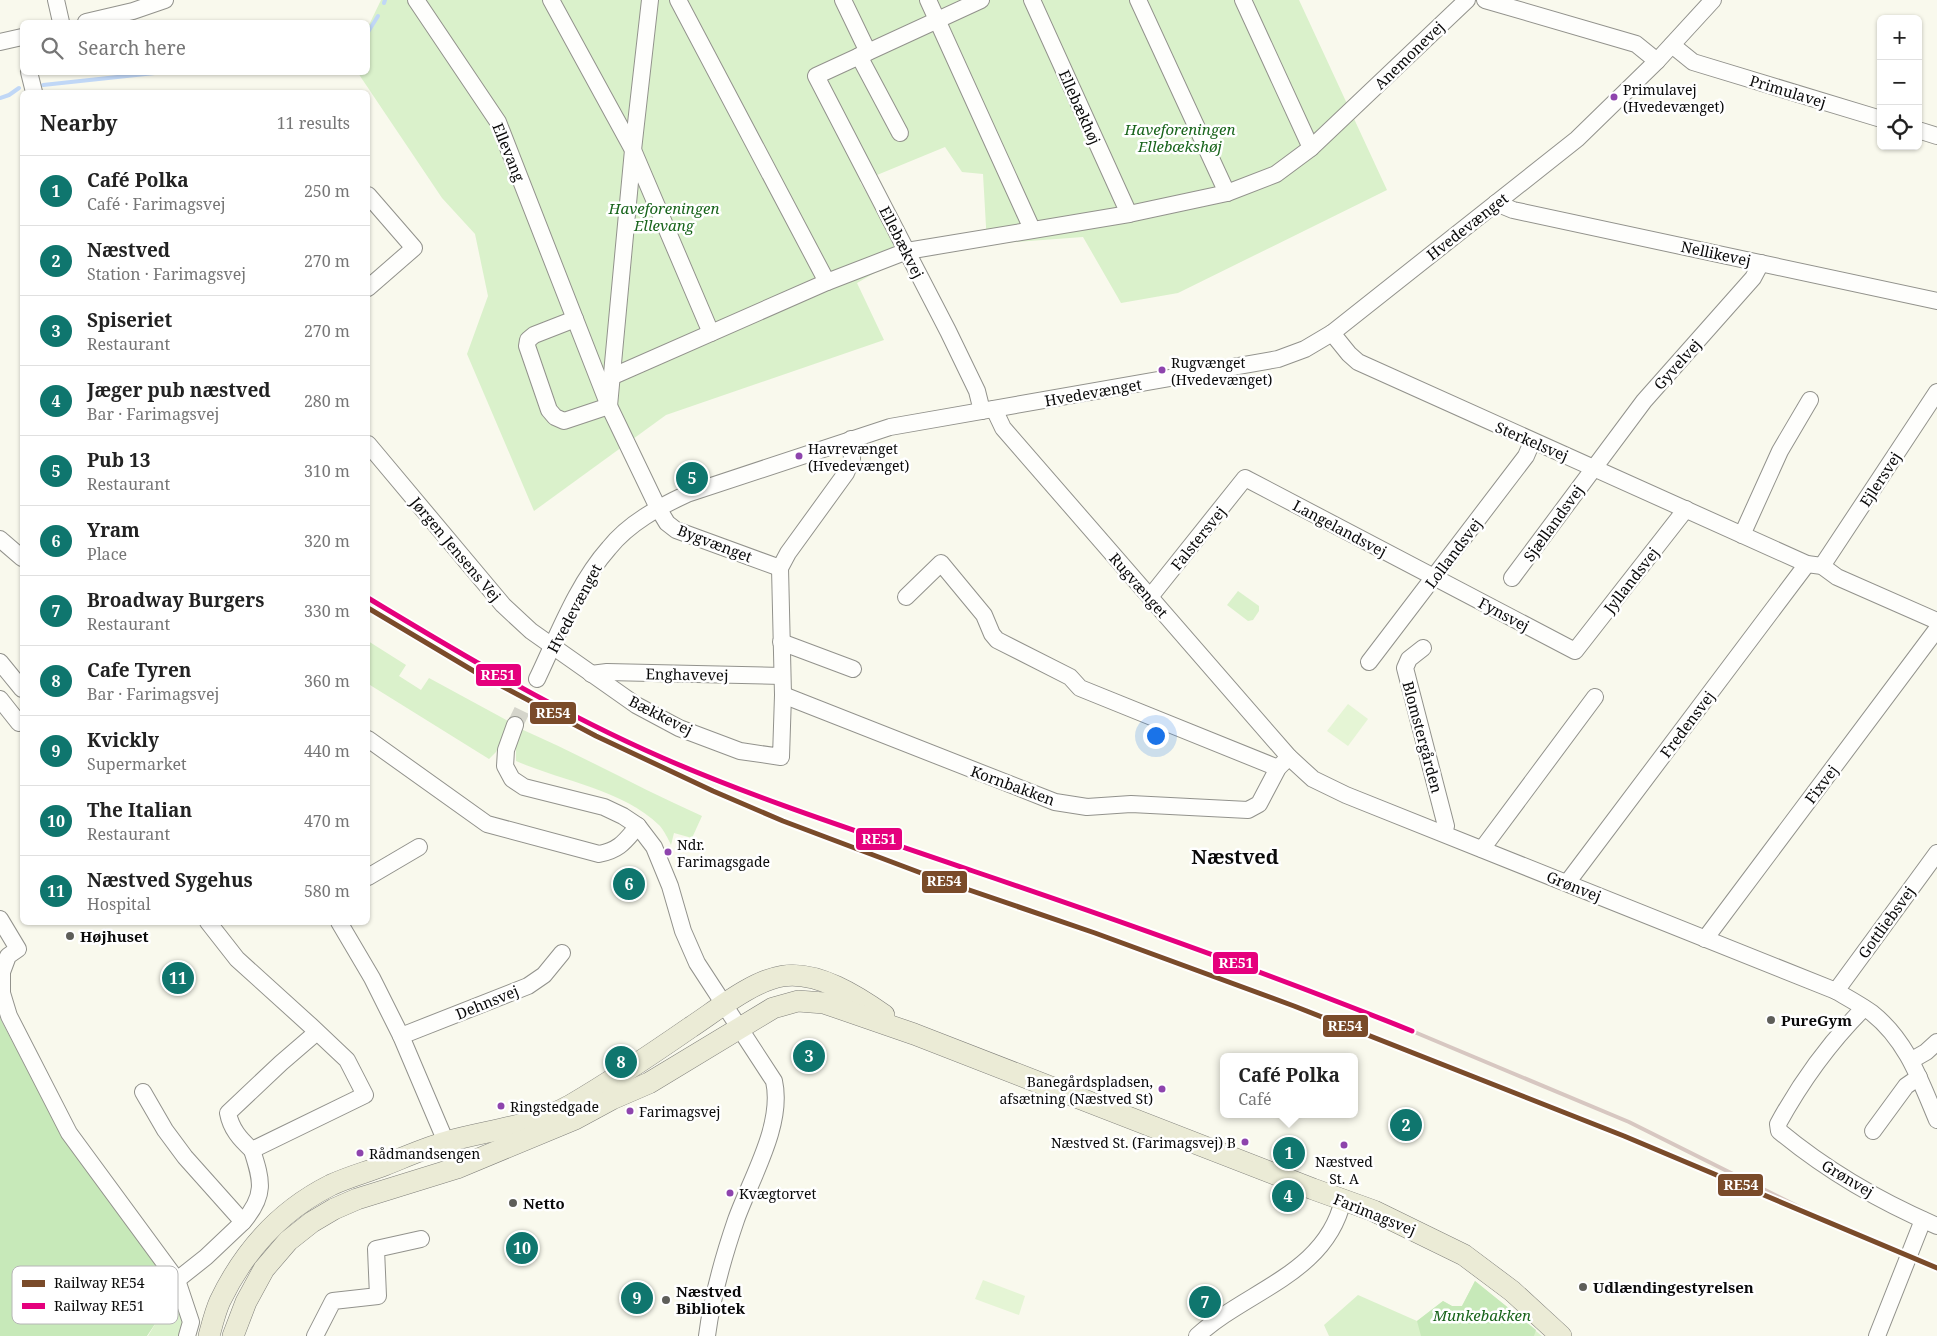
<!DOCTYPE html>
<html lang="en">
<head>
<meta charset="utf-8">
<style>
	:root { --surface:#fff; --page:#f6f6f6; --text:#222; --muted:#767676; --line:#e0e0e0; --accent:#0f766e }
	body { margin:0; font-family:"Noto Serif",serif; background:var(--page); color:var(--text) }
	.controls { position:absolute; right:15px; top:15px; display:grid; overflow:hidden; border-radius:8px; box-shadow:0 1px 4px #0004 }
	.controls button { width:45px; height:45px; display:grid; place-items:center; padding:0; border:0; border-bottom:1px solid var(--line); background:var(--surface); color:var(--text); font:25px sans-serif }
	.you { position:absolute; left:1155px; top:735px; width:18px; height:18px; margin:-12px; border:4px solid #fff; border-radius:50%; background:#1a73e8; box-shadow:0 0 0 8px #1a73e833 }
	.badge { display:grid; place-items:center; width:32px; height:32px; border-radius:50%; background:var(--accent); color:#fff; font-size:16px; font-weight:700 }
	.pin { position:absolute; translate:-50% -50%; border:2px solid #fff; box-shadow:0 1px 5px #0006 }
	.popup { position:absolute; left:1220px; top:1053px; width:138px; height:65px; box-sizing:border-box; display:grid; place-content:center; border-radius:8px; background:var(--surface); filter:drop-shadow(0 1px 4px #0005); font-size:16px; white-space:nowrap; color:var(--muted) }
	.popup b { font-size:19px; color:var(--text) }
	.popup::after { content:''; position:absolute; left:50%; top:100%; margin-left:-10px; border:10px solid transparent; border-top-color:var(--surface) }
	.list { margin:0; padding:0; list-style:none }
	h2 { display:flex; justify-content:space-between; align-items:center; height:65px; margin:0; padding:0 20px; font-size:21px }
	h2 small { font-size:16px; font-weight:400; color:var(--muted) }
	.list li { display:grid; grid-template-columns:32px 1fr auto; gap:15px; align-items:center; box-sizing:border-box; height:70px; padding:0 20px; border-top:1px solid var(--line) }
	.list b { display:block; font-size:19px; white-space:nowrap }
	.list p { margin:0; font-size:16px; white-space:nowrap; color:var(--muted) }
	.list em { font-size:16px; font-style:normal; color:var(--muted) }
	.icon { flex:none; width:28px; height:28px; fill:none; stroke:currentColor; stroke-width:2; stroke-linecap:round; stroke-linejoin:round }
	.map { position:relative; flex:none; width:1937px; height:1336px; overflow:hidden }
	.search { position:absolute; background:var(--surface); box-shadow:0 1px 4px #0004; left:20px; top:20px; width:350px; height:55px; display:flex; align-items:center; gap:12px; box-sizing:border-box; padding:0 18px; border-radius:8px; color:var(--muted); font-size:19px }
	.panel { position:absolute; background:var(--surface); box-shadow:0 1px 4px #0004; left:20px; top:90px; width:350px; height:835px; border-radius:8px }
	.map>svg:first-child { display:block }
</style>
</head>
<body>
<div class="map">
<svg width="1937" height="1336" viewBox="0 0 1937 1336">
	<rect width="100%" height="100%" fill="#f9f9ed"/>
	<g fill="#daf1cb">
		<path d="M381 0H1299L1387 190 1178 293 1121 303 1083 237 987 244 983 174 962 172 945 147 860 182 904 256 857 283 884 340 666 415 534 511 467 354 488 296 475 234 442 198 358 73 368 72V27Z"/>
		<path d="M1238 591 1259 606V611L1253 620 1248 621 1227 605Z"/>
		<path d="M368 641 406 665 399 676 421 690 429 678 510 722 496 752 489 759 370 685 368 681Z"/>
		<path d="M521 729C583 756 641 789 702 816L692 838 674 833 671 845C668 839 664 830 659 825 623 790 562 781 516 761V747Z"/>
		<path d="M165 1278 172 1286 184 1310 182 1336H148L157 1321Z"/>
		<path d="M1475 1281 1542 1336H1329L1324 1325 1358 1295 1417 1321 1443 1301 1452 1306H1462Z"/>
	</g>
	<g fill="#c7e9b9">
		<path d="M0 1018 64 1140 164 1276 157 1321 147 1336H0Z"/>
		<path d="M1475 1281 1536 1330 1534 1336H1421L1417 1321 1443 1301 1452 1306H1462Z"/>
	</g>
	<g fill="#e5f5d5">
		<path d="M1348 704 1368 719 1348 746 1327 731Z"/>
		<path d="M983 1280 1025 1296 1019 1315 975 1299Z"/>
	</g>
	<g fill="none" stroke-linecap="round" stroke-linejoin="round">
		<g stroke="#c0d7f6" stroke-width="4">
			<path d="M384 3 385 0"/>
			<path d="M368 32 378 16"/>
			<path d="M43 85 164 72"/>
			<path d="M0 98 9 95 19 88"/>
		</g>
		<path stroke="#d5d5cb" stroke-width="16" stroke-dasharray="16 8" stroke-linecap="butt" d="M515 725 537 679"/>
		<g stroke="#92928c" stroke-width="18">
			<g id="minor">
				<path d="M56 0 61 22"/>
				<path d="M416 0 498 122 609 406 658 508 667 523 676 530 780 568"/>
				<path d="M551 0 633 150 711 333"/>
				<path d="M678 0 827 282"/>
				<path d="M843 0 868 52"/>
				<path d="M928 0 1032 229"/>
				<path d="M981 0 816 76 948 331 977 391 982 411"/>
				<path d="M1032 0 1129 214"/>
				<path d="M1138 0 1227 193"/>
				<path d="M1243 0 1311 148"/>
				<path d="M1485 0 1636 44 1657 61"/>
				<path d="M86 22 133 11 165 0"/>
				<path d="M0 42 22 37"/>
				<path d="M1672 45 1693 62 1881 119"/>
				<path d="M859 56 900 133"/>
				<path d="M29 72 34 92"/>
				<path d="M1918 130 1937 136"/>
				<path d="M368 195 414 248 368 288"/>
				<path d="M1496 203 1513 210 1937 301"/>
				<path d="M575 319 534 335 528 340 527 346 549 410 555 417 564 421 609 406 633 150 650 0"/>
				<path d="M1332 333 1349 354 1358 362C1507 430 1657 497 1807 564L1822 566 1837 577 1937 621"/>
				<path d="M611 377 827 282 907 251 1129 214 1227 193 1276 174 1311 148 1467 0"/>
				<path d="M994 409 1003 428 1289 757 1313 779 1346 795 1836 991C1848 998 1861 1005 1872 1013 1907 1041 1920 1080 1937 1120"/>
				<path d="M368 444 503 605 531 631 636 705 679 728 740 751 781 757 783 695 780 568 788 553 846 473 852 459 851 439"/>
				<path d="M1742 535 1780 451 1810 400"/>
				<path d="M0 539 22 558"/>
				<path d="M1822 566 1937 392"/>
				<path d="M1512 578 1644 401 1753 278 1761 263"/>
				<path d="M906 597 941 563 984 615 992 634 997 640 1070 677 1080 688 1278 768"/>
				<path d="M1150 597 1245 478 1575 651 1686 509"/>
				<path d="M781 642 853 669"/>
				<path d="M1423 648 1409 659 1405 668 1446 826 1443 833"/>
				<path d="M0 662 22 689"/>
				<path d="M1369 662 1526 456 1532 442"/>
				<path d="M591 674 607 672 782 676"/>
				<path d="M537 679C558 635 577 584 609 548 629 523 659 507 687 494L890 427 1278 359 1305 349 1332 333 1577 139 1657 61 1713 0"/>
				<path d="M783 695 1055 802 1087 807 1131 804 1248 810 1259 804 1278 768 1289 757"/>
				<path d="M0 699 19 723 22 719"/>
				<path d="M515 725 506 750 505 766 512 779 524 787 604 807 623 816 638 826 654 847 670 886 683 931 697 963 774 1081C784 1125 750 1180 736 1220 723 1258 712 1297 707 1336"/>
				<path d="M368 739 487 824 599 854C620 850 625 841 638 826"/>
				<path d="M1482 849 1595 697"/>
				<path d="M368 877 419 847"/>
				<path d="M1567 883 1807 564"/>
				<path d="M0 919 18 949 8 956 2 972V993L9 1016 69 1133 177 1280 191 1322 187 1336"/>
				<path d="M208 922 237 959 311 1026 347 1060 365 1095 252 1150C240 1139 231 1129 228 1113L281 1063 317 1032"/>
				<path d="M339 922 372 978 401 1036 457 1168"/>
				<path d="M1705 939 1937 629"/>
				<path d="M1836 991 1937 853"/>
				<path d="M1864 1008C1830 1042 1801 1082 1778 1124L1779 1131C1826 1170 1881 1202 1937 1226"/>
				<path d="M401 1036 528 986 544 975 562 953"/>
				<path d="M1912 1060 1926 1052 1937 1042"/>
				<path d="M143 1092 165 1130 185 1157 243 1222 206 1257 177 1280"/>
				<path d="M1873 1131 1906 1086 1919 1077"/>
				<path d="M243 1222C266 1195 262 1181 252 1150"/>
				<path d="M315 1336 333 1301 378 1296 376 1249 421 1239"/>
				<path d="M1197 1336C1247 1290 1326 1274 1343 1200"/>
				<path d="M1877 1336 1923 1220"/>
			</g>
		</g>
		<g stroke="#7f7f7a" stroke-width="22">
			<g id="major">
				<path d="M209 1336C212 1325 215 1312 220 1301 244 1251 281 1210 331 1185 348 1177 367 1172 385 1165 405 1157 425 1148 446 1142 488 1130 532 1127 571 1105 612 1081 652 1054 691 1027 717 1010 752 981 783 976 818 971 857 996 884 1015"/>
				<path d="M233 1336 246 1302 264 1269 288 1241 312 1222 334 1209 357 1199 457 1168 575 1119 612 1099 649 1083 773 1008 798 1001 824 1003 914 1034 1313 1189 1374 1211 1464 1255 1512 1291 1561 1336"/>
			</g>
		</g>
		<use href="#minor" stroke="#fefefc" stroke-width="16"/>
		<use href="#major" stroke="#ebebd6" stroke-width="21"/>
		<path stroke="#d7c7c1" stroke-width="4" d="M1412 1031 1629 1122 1835 1225"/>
		<g stroke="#fff" stroke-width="9">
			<path id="rail-1" d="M368 608 477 673 596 736 713 791 783 821 937 879 1095 933 1294 1006 1624 1136 1937 1268"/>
		</g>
		<g stroke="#fff" stroke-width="9">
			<path id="rail-2" d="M368 598C464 656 560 713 663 758 764 802 869 835 973 871 1121 921 1268 973 1412 1031"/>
		</g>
		<use href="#rail-1" stroke="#7a4b2a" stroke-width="5"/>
		<use href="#rail-2" stroke="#e5007d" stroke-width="5"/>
	</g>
	<g fill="#8e44ad" stroke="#fff" stroke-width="2">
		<circle cx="1614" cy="97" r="4.5"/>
		<circle cx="1162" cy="370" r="4.5"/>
		<circle cx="799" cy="456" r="4.5"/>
		<circle cx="668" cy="852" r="4.5"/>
		<circle cx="1162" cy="1089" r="4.5"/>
		<circle cx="501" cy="1106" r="4.5"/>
		<circle cx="630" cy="1111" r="4.5"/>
		<circle cx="1245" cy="1142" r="4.5"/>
		<circle cx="1344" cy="1145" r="4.5"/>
		<circle cx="360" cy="1153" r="4.5"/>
		<circle cx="730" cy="1193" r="4.5"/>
	</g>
	<g fill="#5e5e59" stroke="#fff" stroke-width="2">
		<circle cx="70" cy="936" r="5"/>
		<circle cx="1771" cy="1020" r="5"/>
		<circle cx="513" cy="1203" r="5"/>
		<circle cx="1583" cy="1287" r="5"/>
		<circle cx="666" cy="1300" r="5"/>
	</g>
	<g text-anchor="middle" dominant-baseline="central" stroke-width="5" stroke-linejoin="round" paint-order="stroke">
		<g font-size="14" fill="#0a0a0a" stroke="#fff" text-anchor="start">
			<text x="1623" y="89">Primulavej<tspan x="1623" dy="17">(Hvedevænget)</tspan></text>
			<text x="1171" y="362">Rugvænget<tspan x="1171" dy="17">(Hvedevænget)</tspan></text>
			<text x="808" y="448">Havrevænget<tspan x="808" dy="17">(Hvedevænget)</tspan></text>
			<text x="677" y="844">Ndr.<tspan x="677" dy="17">Farimagsgade</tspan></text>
			<text x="1153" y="1081" text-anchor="end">Banegårdspladsen,<tspan x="1153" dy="17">afsætning (Næstved St)</tspan></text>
			<text x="510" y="1106">Ringstedgade</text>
			<text x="639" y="1111">Farimagsvej</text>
			<text x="1236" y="1142" text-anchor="end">Næstved St. (Farimagsvej) B</text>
			<text x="369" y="1153">Rådmandsengen</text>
			<text x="1344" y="1161" text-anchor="middle">Næstved<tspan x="1344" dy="17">St. A</tspan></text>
			<text x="739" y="1193">Kvægtorvet</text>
		</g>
		<g font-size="15" fill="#0a0a0a" stroke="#fff">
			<text transform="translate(1409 55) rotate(-44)">Anemonevej</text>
			<text transform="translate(1788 91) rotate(17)">Primulavej</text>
			<text transform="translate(1080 107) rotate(66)">Ellebækhøj</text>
			<text transform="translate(509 152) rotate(68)">Ellevang</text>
			<text transform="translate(1467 226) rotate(-38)">Hvedevænget</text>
			<text transform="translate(902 242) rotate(63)">Ellebækvej</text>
			<text transform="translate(1716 253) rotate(12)">Nellikevej</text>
			<text transform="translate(1677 364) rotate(-48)">Gyvelvej</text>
			<text transform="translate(1093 392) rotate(-10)">Hvedevænget</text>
			<text transform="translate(1532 441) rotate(23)">Sterkelsvej</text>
			<text transform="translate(1880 479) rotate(-57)">Ejlersvej</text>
			<text transform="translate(1553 523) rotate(-54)">Sjællandsvej</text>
			<text transform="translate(1340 528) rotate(28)">Langelandsvej</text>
			<text transform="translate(1198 538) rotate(-51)">Falstersvej</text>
			<text transform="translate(715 543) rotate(21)">Bygvænget</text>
			<text transform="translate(456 549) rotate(50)">Jørgen Jensens Vej</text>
			<text transform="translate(1453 553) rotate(-53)">Lollandsvej</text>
			<text transform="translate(1631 580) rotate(-52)">Jyllandsvej</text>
			<text transform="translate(1139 585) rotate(49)">Rugvænget</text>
			<text transform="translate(574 608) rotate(-62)">Hvedevænget</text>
			<text transform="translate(1504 614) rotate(28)">Fynsvej</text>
			<text transform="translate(687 674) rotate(1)">Enghavevej</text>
			<text transform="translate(661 715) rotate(27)">Bækkevej</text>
			<text transform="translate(1687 724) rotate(-53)">Fredensvej</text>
			<text transform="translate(1423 737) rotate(75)">Blomstergården</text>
			<text transform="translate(1821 784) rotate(-53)">Fixvej</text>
			<text transform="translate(1013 785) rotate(20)">Kornbakken</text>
			<text transform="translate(1574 886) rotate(22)">Grønvej</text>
			<text transform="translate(1886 922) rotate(-54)">Gottliebsvej</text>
			<text transform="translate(487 1002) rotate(-22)">Dehnsvej</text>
			<text transform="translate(1848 1178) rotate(31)">Grønvej</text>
			<text transform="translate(1375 1214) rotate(22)">Farimagsvej</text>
		</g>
		<g font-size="15" font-style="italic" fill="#18641b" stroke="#fff">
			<text x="1180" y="129">Haveforeningen<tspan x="1180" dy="17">Ellebækshøj</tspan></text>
			<text x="664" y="208">Haveforeningen<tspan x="664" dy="17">Ellevang</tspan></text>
			<text x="1482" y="1315">Munkebakken</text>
		</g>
		<g font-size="15" font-weight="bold" fill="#0a0a0a" stroke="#fff" text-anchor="start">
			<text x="80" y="936">Højhuset</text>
			<text x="1781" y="1020">PureGym</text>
			<text x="523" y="1203">Netto</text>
			<text x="1593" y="1287">Udlændingestyrelsen</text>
			<text x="676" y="1291">Næstved<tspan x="676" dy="17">Bibliotek</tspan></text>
		</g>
		<g font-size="20" font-weight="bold" fill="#0a0a0a" stroke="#fff">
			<text x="1235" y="856">Næstved</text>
		</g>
	</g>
	<rect x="12" y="1266" width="166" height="58" rx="8" fill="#fff" stroke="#b6b6b6" stroke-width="1"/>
	<rect x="22" y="1280" width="23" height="7" fill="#7a4b2a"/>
	<rect x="22" y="1303" width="23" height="6" fill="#e5007d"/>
	<g font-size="14" fill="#0a0a0a">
		<text x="54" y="1288">Railway RE54</text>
		<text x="54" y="1311">Railway RE51</text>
	</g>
	<g stroke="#fff" stroke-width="2">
		<rect x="475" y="663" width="47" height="24" rx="5" fill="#e5007d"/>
		<rect x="529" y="701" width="48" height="24" rx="5" fill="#7a4b2a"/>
		<rect x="855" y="827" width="48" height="24" rx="5" fill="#e5007d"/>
		<rect x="921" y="870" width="47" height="24" rx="5" fill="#7a4b2a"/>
		<rect x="1212" y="951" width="47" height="24" rx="5" fill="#e5007d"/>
		<rect x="1322" y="1014" width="47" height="24" rx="5" fill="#7a4b2a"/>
		<rect x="1717" y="1173" width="47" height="24" rx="5" fill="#7a4b2a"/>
	</g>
	<g font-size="14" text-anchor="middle" font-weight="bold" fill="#fff">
		<text x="498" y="680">RE51</text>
		<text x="553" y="718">RE54</text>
		<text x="879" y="844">RE51</text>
		<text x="944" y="886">RE54</text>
		<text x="1236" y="968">RE51</text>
		<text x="1345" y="1031">RE54</text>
		<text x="1741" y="1190">RE54</text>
	</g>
</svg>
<div class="controls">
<button>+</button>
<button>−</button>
<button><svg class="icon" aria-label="locate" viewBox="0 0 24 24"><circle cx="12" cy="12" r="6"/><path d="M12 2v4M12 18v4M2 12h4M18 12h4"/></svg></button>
</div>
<div class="you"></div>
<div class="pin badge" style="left:1289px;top:1153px">1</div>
<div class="popup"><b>Café Polka</b>Café</div>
<div class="pin badge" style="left:1406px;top:1125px">2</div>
<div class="pin badge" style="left:809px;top:1056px">3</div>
<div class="pin badge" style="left:1288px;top:1196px">4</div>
<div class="pin badge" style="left:692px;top:478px">5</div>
<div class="pin badge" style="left:629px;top:884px">6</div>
<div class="pin badge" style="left:1205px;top:1302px">7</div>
<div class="pin badge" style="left:621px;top:1062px">8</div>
<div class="pin badge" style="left:637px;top:1298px">9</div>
<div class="pin badge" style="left:522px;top:1248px">10</div>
<div class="pin badge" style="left:178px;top:978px">11</div>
<div class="search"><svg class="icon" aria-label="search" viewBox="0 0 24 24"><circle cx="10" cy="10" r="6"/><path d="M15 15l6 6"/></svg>Search here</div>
<section class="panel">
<h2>Nearby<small>11 results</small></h2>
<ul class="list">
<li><span class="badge">1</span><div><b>Café Polka</b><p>Café · Farimagsvej</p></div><em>250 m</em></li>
<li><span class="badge">2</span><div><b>Næstved</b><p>Station · Farimagsvej</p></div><em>270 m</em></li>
<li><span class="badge">3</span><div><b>Spiseriet</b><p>Restaurant</p></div><em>270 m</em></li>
<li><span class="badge">4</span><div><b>Jæger pub næstved</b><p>Bar · Farimagsvej</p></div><em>280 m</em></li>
<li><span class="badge">5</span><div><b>Pub 13</b><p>Restaurant</p></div><em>310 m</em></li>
<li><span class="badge">6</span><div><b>Yram</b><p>Place</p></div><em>320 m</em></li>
<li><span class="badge">7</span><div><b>Broadway Burgers</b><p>Restaurant</p></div><em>330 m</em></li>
<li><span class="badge">8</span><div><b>Cafe Tyren</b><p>Bar · Farimagsvej</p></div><em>360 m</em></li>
<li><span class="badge">9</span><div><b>Kvickly</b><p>Supermarket</p></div><em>440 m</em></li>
<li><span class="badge">10</span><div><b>The Italian</b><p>Restaurant</p></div><em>470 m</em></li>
<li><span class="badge">11</span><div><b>Næstved Sygehus</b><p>Hospital</p></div><em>580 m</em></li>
</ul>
</section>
</div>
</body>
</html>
